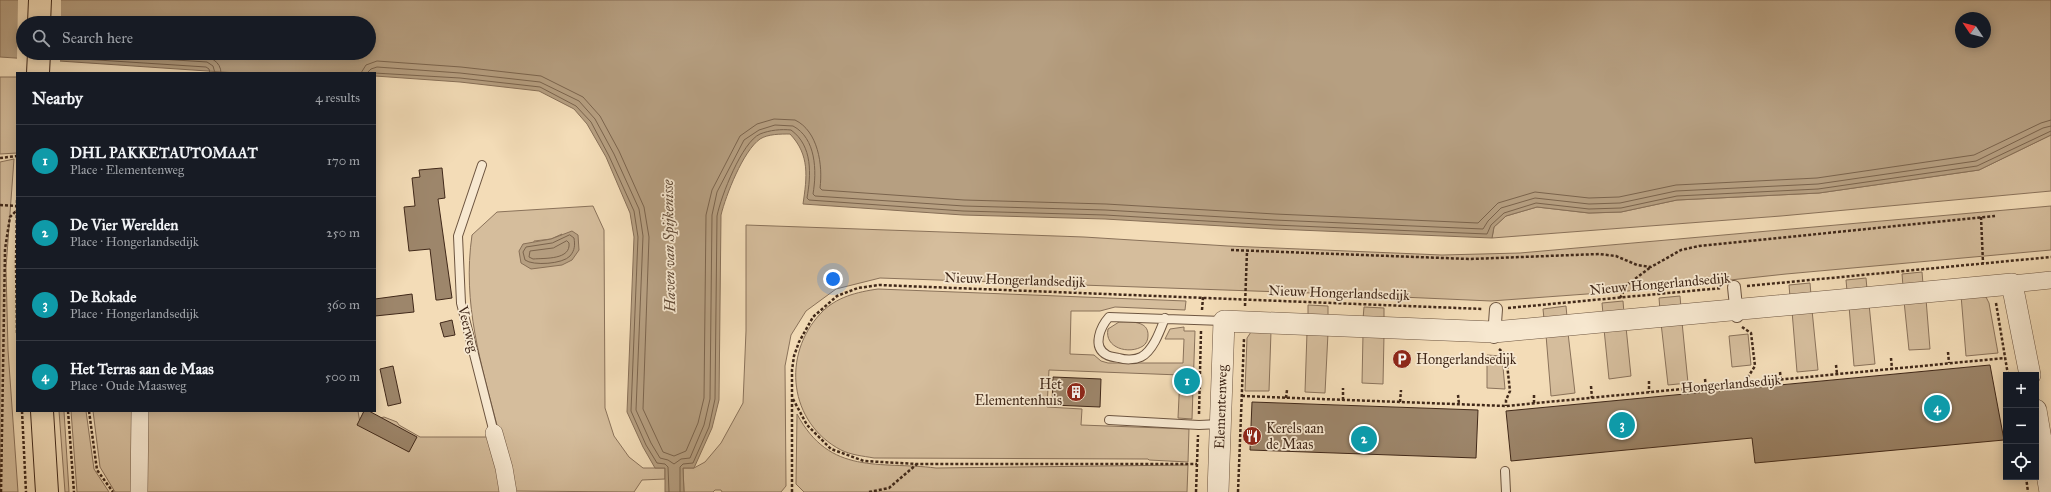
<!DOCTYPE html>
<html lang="en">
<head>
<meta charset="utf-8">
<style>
	:root { --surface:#171b24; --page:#20242c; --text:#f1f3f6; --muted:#9ea1a6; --line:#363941; --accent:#0f766e }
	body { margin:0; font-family:"IM FELL Great Primer",serif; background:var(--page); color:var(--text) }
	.controls { position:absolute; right:12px; bottom:12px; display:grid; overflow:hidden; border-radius:0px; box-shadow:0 2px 10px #0003 }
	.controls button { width:36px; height:36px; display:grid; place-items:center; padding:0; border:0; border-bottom:1px solid var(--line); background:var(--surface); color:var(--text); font:20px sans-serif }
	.compass { position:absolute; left:1955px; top:12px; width:36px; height:36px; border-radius:50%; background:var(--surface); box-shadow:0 2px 10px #0003; rotate:305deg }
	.you { position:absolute; left:833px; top:279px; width:14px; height:14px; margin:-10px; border:3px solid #fff; border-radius:50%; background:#1a73e8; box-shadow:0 0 0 6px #1a73e833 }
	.badge { display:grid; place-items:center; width:26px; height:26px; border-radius:50%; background:var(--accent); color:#fff; font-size:13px; font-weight:700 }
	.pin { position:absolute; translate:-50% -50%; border:2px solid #fff; box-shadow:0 1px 4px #0006 }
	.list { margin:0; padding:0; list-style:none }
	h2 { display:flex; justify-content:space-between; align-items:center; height:52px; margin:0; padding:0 16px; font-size:17px }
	h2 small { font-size:13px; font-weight:400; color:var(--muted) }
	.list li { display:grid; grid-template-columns:26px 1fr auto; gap:12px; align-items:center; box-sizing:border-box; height:72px; padding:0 16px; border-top:1px solid var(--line) }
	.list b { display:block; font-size:15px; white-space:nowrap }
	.list p { margin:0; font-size:13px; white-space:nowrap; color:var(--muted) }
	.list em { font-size:13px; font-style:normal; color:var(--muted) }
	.icon { flex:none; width:22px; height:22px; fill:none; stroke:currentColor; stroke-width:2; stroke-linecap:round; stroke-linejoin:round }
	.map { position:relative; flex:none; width:2051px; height:492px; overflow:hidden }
	.search { position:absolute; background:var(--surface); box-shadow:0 2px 10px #0003; left:16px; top:16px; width:360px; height:44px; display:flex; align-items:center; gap:10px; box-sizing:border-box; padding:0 14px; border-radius:22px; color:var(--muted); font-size:15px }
	.panel { position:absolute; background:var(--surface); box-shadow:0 2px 10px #0003; left:16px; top:72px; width:360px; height:340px; border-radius:0px }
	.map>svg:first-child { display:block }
</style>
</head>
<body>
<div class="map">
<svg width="2051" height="492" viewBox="0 0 2051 492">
	<rect width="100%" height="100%" fill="#f3dcb7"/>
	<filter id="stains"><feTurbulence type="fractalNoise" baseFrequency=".005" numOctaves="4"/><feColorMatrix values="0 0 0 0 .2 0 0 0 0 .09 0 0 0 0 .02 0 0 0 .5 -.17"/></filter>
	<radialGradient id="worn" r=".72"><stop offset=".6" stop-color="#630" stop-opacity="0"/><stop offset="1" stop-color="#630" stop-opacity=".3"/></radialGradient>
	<g fill="#d5bd9c" stroke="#8a725a" fill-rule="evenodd">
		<path d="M0 77H17V153L0 154Z"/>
		<path d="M2051 135V191L1781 216 1492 238 1494 227 1506 216 1537 207 1589 213 1621 212 1677 200 1819 193 1979 170Z"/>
		<path d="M14 159 6 268 8 350 18 492H0V162Z"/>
		<path d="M593 206 604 230 605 408 614 436 629 457 643 468H665V479L642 480 634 492 513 491C508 471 504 450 498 429 481 363 462 304 472 235L497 212ZM562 234 531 269 534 241 551 239Z"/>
		<path d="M2051 206V250L1786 274 1628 291 1491 301 1311 293 880 278 836 289 806 311 791 335 785 366 786 486 781 492H722L721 490H715L713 492H684L683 468H694L705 462 721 443 743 403 746 331V225L1084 237 1228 246 1442 255 1520 253Z"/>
		<path d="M1922 272 1923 284 1903 286 1902 274Z"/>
		<path d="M1866 278 1867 289 1847 291 1846 280Z"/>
		<path d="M1810 283 1811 295 1790 297 1789 285Z"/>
		<path d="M878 289 1186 301 1185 310 1115 307 1100 311H1071L1070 354 1094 355 1101 361 1108 363H1183L1184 339H1165L1170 329 1184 327V331H1195L1192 419 1178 418 1180 375 1049 370 1047 407 1082 409 1081 425 1189 429 1188 462 1149 460 1148 459 874 458C863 456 851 455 841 450 789 423 781 355 821 313 836 297 857 292 878 289Z"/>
		<path d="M1981 294 1986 297 1989 303 1998 353 1966 356 1961 295Z"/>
		<path d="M1680 296 1681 308 1660 310 1659 298Z"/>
		<path d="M1926 299 1930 349 1909 350 1904 301Z"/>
		<path d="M1623 301 1624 313 1603 314 1602 303Z"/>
		<path d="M1869 304 1875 364 1854 366 1849 306Z"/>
		<path d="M1308 305 1328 306V318L1308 317Z"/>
		<path d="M1566 306 1567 317 1544 319 1543 309Z"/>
		<path d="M1364 307 1384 308V320L1363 319Z"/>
		<path d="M1812 310 1818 370 1797 372 1792 311Z"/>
		<path d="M1119 322C1130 322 1149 320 1148 336 1148 340 1146 344 1143 346 1129 355 1104 348 1108 329Z"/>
		<path d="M1682 322 1688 383 1668 385 1661 323Z"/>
		<path d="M1626 327 1631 376 1609 379 1604 329Z"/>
		<path d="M1271 331 1269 391H1245L1247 338 1251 332Z"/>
		<path d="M1307 332 1328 333 1325 393 1305 392Z"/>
		<path d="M1568 333 1575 393 1551 396 1546 335Z"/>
		<path d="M1363 334 1384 335 1383 384 1362 383Z"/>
		<path d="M1748 334 1751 365 1732 367 1729 336Z"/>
		<path d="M1487 355 1502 356 1505 389 1487 388Z"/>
		<path d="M59 411H64L69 492H65Z"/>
		<path d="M71 411H86L94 469 109 492H77Z"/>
		<path d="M93 411H135L134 492H115L100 467Z"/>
		<path d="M144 411H358L360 423 384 417 397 422 399 425 420 437H492L502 492H144Z"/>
		<path d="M797 414C830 476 879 461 936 468L1188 465 1187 492H804L796 484Z"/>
	</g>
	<g fill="#b69f81" stroke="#876f57" fill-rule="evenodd">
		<path d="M0 0H2051V135L1979 170 1819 193 1677 200 1621 212 1589 213 1537 207 1506 216 1494 227 1492 238 1274 229 1105 219 963 215 803 204C807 177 810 155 790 134 780 134 768 134 760 139 743 151 726 195 721 215L719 400 712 428 694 468H683L684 492H665V468H655L643 447 627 412 634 237 630 213 606 157 587 124 574 109 539 91 460 82 375 76V73H237L0 57ZM1961 18H1985V42H1961ZM23 23H369V53H23Z"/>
		<path d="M572 231 578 235 579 250 572 260 562 265 531 269 521 263 519 251 523 244 551 239Z"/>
	</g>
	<path fill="#f3dcb7" d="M18 0H61V23H23V53H60V64L17 60Z"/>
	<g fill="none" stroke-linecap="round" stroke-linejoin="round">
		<g stroke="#7b644d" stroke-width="1">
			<path d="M66 53 207 62 213 66 215 73"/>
			<path d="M159 53C177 54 221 49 221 73"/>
			<path d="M51 57 206 67 209 69 210 73"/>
			<path d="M361 73 366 65 377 61 461 67 541 76 583 97 600 116 619 151 644 207 649 237 643 409 663 452 674 456 686 451 698 423 704 398 706 215 712 190 740 136 757 124 774 119 795 120C818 131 823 165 820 188L822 190 964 200 1106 204 1275 214 1478 223 1498 203 1535 192 1589 198 1619 197 1676 185 1817 178 1974 155 2041 123 2051 120"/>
			<path d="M367 73 371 69 377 67 460 73 540 82 579 101 595 119 614 154 639 209 643 236 636 410 651 443 660 458 668 460 674 464 681 459 690 458 704 425 710 399 712 215 717 192 744 140 759 130 775 125 793 126C816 138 817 171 813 194L815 196 964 206 1105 210 1274 220 1483 229 1488 221 1501 208 1535 198 1589 204 1620 203 1676 191 1818 184 1976 161 2043 128 2051 126"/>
			<path d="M374 73 460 78 540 87 576 106 591 122 609 156 634 211 638 237 631 411 646 445 657 463 665 464 668 467 669 492"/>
			<path d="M570 235 574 238C575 245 575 250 570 256 563 264 533 266 525 260L523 252 526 247 552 243Z"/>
			<path d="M567 241 569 243C571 260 545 258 533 259L529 257 530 251 553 248Z"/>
			<path d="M680 492V467L683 464 693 463 709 427 715 399 717 216C721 196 742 142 760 134 770 130 781 129 791 130 813 146 811 175 807 198L809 200 963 211 1105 215 1274 225 1487 234 1491 225 1504 213 1536 203 1589 209 1621 208 1677 196 1818 189 1977 166 2051 131"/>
		</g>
	</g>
	<g fill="#9d866b" stroke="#402819">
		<path d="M442 168 445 198 438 199 452 298 438 300H436L430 249 409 251 404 207 415 206 412 178 420 177 419 170Z"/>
		<path d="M412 294 414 312 375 316V299Z"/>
		<path d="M452 320 455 335 444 337 440 323Z"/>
		<path d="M1990 365 2004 440 1755 463 1752 438 1511 461 1506 411Z"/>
		<path d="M393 366 401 403 388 406 380 369Z"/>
		<path d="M1053 377 1101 379 1100 407 1052 405Z"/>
		<path d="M1252 402 1478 410 1476 458 1250 450Z"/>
		<path d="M364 411H369L417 437 409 452 357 425Z"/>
	</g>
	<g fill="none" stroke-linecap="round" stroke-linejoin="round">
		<g stroke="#6d5540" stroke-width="10">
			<g id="service">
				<path d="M482 165 458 236 461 303 494 433"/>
				<path d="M1165 318C1160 331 1153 351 1141 357 1135 360 1125 360 1119 358 1115 357 1110 357 1107 355 1091 347 1101 326 1109 317L1223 321"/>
				<path d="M1109 420 1199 425 1220 424"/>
				<path d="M1505 471 1506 492"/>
			</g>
		</g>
		<g stroke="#6d5540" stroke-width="14">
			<g id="pedestrian">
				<path d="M1734 287 1737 316"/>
				<path d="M1494 337 1496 309"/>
			</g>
		</g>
		<g stroke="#6d5540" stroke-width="18">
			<g id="minor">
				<path d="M2012 284 2051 280"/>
				<path d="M494 433 504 468 508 492"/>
				<path d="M139 492 140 411"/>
			</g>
		</g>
		<g stroke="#6d5540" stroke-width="22">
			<g id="tertiary">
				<path d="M2036 410 2050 492"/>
				<path d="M1218 492 1224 321 1494 332 2012 284 2030 375"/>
			</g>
		</g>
		<g stroke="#402819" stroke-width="24">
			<g id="primary">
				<path d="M39 23 40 0"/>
				<path d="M38 73 39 53"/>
				<path d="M42 411 47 492"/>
			</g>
		</g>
		<g stroke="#402819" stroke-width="2.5" stroke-dasharray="3 2" stroke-linecap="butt">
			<path d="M21 47 22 30"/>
			<path d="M0 158 17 156"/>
			<path d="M17 200 16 263 17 334"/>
			<path d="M0 205 17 206"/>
			<path d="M1981 217 1983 263"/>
			<path d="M1231 250 1470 259 1599 254 1616 256 1637 265 1651 267 1681 250 1699 246 1995 216"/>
			<path d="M1747 286 2051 257"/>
			<path d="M1620 298 1627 285 1651 267"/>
			<path d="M1996 303 2008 375"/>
			<path d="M1245 306 1247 251"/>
			<path d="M1508 308 1722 288"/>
			<path d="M1202 310 1203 297"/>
			<path d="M1742 327 1751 333 1755 366 1748 377 1749 383"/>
			<path d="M1499 349 1506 355 1510 391 1506 400V406"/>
			<path d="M1948 352 1949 363"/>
			<path d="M1891 358 1892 369"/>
			<path d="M1836 365 1837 374"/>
			<path d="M1780 372 1781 380"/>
			<path d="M1705 379 1706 387"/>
			<path d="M1649 381V392"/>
			<path d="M1591 386 1592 398"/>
			<path d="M1458 395 1459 404"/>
			<path d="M1534 395V403"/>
			<path d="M1242 396 1506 406 2005 358"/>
			<path d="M1286 398 1287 390"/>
			<path d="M793 399 807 425 831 449 864 461 917 464H1197"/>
			<path d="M1343 400V388"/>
			<path d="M1400 402 1401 390"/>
			<path d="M22 411 26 492"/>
			<path d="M68 411 74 492"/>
			<path d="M89 411 97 470 113 492"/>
			<path d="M1199 414 1201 331"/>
			<path d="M2026 477 2028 492"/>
			<path d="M1 492 5 249 10 217 16 211"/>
			<path d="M792 492V370L794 356 799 342 813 317 837 296 858 288 879 285 1483 309"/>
			<path d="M869 492 889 488 917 464"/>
			<path d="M1196 492 1198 435"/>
			<path d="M1238 492 1244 339"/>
		</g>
		<use href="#service" stroke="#f7e8d0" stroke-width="8"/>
		<use href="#pedestrian" stroke="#f7e8d0" stroke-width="12"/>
		<use href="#minor" stroke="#f7e8d0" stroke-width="17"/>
		<use href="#tertiary" stroke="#f7e8d0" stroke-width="21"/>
		<use href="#primary" stroke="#f3dcb7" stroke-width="22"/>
	</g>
	<defs>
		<g id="parking-disc" transform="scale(1)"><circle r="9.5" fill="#8f2418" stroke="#f7e8d0"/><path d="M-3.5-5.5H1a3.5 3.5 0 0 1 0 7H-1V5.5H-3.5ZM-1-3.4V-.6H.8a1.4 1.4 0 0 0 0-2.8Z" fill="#fff"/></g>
		<g id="building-disc" transform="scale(1)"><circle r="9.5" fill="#8f2418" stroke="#f7e8d0"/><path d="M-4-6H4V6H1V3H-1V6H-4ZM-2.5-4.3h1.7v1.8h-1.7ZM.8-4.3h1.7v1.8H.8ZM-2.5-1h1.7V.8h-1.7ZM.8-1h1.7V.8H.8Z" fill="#fff"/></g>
		<g id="restaurant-disc" transform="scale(1)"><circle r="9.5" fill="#8f2418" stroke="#f7e8d0"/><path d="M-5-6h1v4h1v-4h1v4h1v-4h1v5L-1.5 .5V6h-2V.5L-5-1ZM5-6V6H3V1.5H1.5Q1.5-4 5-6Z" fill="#fff"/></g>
	</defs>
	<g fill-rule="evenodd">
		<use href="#parking-disc" x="1402" y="359"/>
		<use href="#building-disc" x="1076" y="392"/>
		<use href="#restaurant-disc" x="1252" y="436"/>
	</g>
	<g text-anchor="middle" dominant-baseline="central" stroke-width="3.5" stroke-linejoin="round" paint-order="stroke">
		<g font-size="14" fill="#402819" stroke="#f7e8d0">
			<text transform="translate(1015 280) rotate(2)">Nieuw Hongerlandsedijk</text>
			<text transform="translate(1660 284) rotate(-5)">Nieuw Hongerlandsedijk</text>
			<text transform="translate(1339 293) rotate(2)">Nieuw Hongerlandsedijk</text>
			<text transform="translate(468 329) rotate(76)">Veerweg</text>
			<text transform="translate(1731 384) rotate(-5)">Hongerlandsedijk</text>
			<text transform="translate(1221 407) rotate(-88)">Elementenweg</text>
		</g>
		<g font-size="14" fill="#402819" stroke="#f7e8d0" text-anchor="start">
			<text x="1416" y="359">Hongerlandsedijk</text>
			<text x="1062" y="384" text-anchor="end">Het<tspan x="1062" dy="16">Elementenhuis</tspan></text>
			<text x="1266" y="428">Kerels aan<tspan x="1266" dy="16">de Maas</tspan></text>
		</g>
		<g font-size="15" font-style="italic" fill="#634c38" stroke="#f7e8d0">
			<text transform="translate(669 246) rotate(-91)">Haven van Spijkenisse</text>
		</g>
	</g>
	<rect width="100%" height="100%" filter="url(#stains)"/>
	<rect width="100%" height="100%" fill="url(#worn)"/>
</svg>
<div class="controls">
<button>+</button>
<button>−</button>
<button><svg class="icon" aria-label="locate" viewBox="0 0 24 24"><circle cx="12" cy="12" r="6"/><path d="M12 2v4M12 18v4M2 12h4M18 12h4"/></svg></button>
</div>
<svg class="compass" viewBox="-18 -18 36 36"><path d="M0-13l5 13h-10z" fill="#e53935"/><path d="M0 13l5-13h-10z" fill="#9ea1a6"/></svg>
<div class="you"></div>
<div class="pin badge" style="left:1187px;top:381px;background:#0f9aa8">1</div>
<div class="pin badge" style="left:1364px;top:439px;background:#0f9aa8">2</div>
<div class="pin badge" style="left:1622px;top:425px;background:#0f9aa8">3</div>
<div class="pin badge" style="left:1937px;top:408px;background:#0f9aa8">4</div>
<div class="search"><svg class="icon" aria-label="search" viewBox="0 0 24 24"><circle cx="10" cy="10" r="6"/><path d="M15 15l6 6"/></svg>Search here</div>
<section class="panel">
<h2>Nearby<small>4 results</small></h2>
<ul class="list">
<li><span class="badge" style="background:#0f9aa8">1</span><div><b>DHL PAKKETAUTOMAAT</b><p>Place · Elementenweg</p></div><em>170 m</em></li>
<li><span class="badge" style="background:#0f9aa8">2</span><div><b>De Vier Werelden</b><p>Place · Hongerlandsedijk</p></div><em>250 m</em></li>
<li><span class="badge" style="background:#0f9aa8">3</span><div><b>De Rokade</b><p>Place · Hongerlandsedijk</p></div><em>360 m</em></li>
<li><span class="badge" style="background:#0f9aa8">4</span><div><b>Het Terras aan de Maas</b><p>Place · Oude Maasweg</p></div><em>500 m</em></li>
</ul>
</section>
</div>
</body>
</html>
